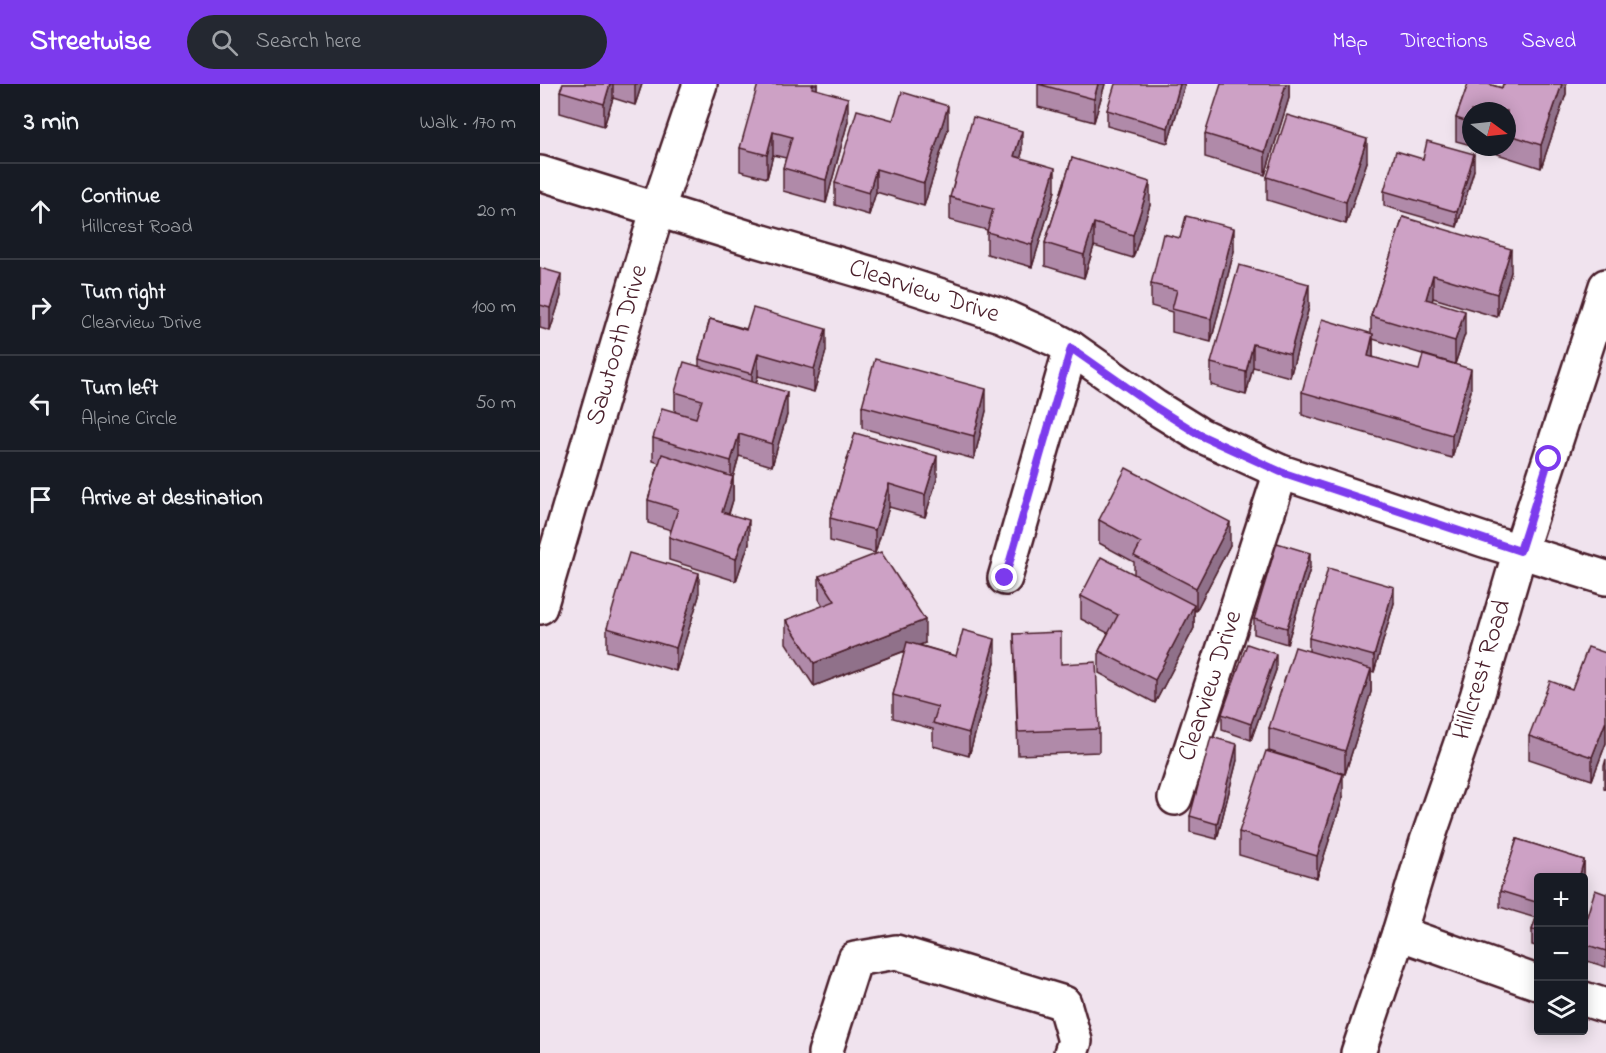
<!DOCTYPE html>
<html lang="en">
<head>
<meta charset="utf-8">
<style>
	:root { --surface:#171b24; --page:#242831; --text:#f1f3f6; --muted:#9ea1a6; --line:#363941; --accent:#7c3aed }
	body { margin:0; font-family:"Indie Flower",sans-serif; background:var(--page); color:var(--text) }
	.controls { position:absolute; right:18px; bottom:18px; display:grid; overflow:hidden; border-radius:6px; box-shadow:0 3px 15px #0003 }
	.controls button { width:54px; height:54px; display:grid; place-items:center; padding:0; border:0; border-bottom:2px solid var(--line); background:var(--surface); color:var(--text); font:30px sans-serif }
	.compass { position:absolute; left:922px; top:18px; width:54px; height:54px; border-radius:50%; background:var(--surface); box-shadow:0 3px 15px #0003; rotate:105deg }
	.stop { position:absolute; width:18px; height:18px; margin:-14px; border:4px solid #7c3aed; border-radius:50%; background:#fff }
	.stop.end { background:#7c3aed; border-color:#fff; box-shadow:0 2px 6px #0008 }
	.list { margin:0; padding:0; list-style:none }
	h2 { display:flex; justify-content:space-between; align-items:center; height:78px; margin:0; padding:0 24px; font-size:26px }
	h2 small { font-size:20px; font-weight:400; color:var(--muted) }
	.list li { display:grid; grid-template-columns:39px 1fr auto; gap:18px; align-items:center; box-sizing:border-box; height:96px; padding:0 24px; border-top:2px solid var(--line) }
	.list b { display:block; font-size:22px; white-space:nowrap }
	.list p { margin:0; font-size:20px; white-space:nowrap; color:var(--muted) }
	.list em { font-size:20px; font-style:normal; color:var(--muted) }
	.icon { flex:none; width:33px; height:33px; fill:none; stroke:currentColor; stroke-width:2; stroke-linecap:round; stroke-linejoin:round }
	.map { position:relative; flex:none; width:1066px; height:969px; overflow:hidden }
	header { display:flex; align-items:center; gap:36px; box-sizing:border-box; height:84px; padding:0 30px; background:var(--accent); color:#fff }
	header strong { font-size:28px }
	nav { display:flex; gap:33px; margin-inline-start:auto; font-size:21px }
	.search { width:420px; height:54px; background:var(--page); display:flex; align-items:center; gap:15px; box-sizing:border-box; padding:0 21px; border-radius:33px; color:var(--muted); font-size:22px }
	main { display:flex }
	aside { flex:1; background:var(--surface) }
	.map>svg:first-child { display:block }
</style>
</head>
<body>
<header>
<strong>Streetwise</strong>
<div class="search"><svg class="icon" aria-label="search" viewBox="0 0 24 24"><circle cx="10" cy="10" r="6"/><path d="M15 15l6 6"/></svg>Search here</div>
<nav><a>Map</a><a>Directions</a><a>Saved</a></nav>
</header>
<main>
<aside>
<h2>3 min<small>Walk · 170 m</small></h2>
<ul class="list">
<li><svg class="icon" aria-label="ahead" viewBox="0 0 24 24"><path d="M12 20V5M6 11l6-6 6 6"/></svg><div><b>Continue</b><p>Hillcrest Road</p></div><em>20 m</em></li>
<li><svg class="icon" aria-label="right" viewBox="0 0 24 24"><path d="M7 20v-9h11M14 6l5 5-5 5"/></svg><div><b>Turn right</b><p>Clearview Drive</p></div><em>100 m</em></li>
<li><svg class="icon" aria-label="left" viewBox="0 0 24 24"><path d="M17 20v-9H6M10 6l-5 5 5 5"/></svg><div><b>Turn left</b><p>Alpine Circle</p></div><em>50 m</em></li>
<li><svg class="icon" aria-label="arrive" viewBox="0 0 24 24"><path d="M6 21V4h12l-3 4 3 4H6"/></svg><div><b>Arrive at destination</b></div></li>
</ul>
</aside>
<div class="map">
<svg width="1066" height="969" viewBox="0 0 1066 969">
	<rect width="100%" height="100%" fill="#f0e3ee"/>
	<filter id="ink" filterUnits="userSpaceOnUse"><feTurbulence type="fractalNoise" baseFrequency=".0167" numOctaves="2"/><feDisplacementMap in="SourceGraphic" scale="12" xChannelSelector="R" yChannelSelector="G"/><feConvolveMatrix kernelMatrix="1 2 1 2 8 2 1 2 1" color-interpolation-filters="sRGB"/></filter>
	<g filter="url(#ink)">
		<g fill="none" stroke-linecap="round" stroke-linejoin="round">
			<g stroke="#4a1f2b" stroke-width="38">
				<g id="street">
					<path d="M465 494 531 264"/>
					<path d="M0 523 118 124 160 0"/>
					<path d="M635 714 741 388"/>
					<path d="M859 849 999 899"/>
					<path d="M1044 915 1066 922"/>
					<path d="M285 969 315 875 356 868 524 919 535 957 531 969"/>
				</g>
			</g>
			<g stroke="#4a1f2b" stroke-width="38">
				<g id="secondary">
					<path d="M0 89 209 154 349 195 460 231 514 255 531 264 615 323 660 351 741 388 944 456 1066 494"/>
					<path d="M818 969 859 849 887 757 937 613 980 467 1066 202"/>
				</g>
			</g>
			<use href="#street" stroke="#fff" stroke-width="33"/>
			<use href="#secondary" stroke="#fff" stroke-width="33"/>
		</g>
		<g fill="#b08aa9" stroke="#4a1f2b" stroke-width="1.5">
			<path d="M23 0H102L95 21 73 14 64 42 20 29V7Z"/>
			<path d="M277 0V6L308 37 286 119 243 107V84L246 74 233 71 227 94 200 87V64Z"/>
			<path d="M498 0H565L554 38 498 23Z"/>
			<path d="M645 0 628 59 567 42V26Z"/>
			<path d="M749 0V14L725 91 665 73V50Z"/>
			<path d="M928 0H948L962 4 963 0H1026V10L1001 84 936 63H967V27H931V61L916 57V34Z"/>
			<path d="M353 36 408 45 384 122 336 108 329 131 295 121V99Z"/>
			<path d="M482 69 480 74 515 107 492 183 447 170V146L410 136V113Z"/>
			<path d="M532 74 610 121 593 174 554 162 544 194 505 182V159Z"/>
			<path d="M883 75 934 86 917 143 844 122V107Z"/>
			<path d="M827 78 806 140 727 116V93Z"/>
			<path d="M863 133 971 188 957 233 893 214 892 217 925 250 915 280 833 255V273L931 307 912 374 762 331V308L831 249V232Z"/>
			<path d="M694 167 671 258 632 248V228L611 222V200Z"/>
			<path d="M0 184 21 212 10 247 0 244Z"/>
			<path d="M769 223 750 293 713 283 706 311 671 301V279Z"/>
			<path d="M170 235 286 267 274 308 218 292 216 299 247 331 232 382 199 372 193 393V416L189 430 209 459 196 497 129 476V453L131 446 108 439V416L119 379 113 377V354L135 328V308L159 282V275Z"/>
			<path d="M322 322 446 327 434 375 322 344Z"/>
			<path d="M315 349 397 395 385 433 349 423 335 469 290 457V434Z"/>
			<path d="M559 436 690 461 656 527 654 526V544L615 619 559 589V567L568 549 541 535V512L594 490V478L559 459Z"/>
			<path d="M770 485 747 560 714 550V535Z"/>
			<path d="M279 492 385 559 379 561 416 572 455 578 429 672 393 662V645L353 634V611L365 567 274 602 246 559V536L283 522 279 515Z"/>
			<path d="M159 512 136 587 67 567V544Z"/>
			<path d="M854 519 834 588 831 587V608L805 690 729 667V644L769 567V554Z"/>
			<path d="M474 550 521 580 559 645V668L478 671Z"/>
			<path d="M1066 569V659L1052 696 989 675V652Z"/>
			<path d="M736 586 711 656 682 646V630Z"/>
			<path d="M1066 675V705L1064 704V682Z"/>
			<path d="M697 676 677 755 650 748V732Z"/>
			<path d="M803 713 777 794 699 771V748Z"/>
			<path d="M977 755 1044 776V795V794H999V863L992 861V846L996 834 960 823V807Z"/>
			<path d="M1066 810V883L1044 876V842Z"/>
		</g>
		<g fill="#90718a" stroke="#4a1f2b" stroke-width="1.5">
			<path d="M70 0H73V14L64 42V20Z"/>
			<path d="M95 0H102L95 21Z"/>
			<path d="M273 0H277V5L272 4Z"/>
			<path d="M558 0H565L554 38V15Z"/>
			<path d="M640 0H645L628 59V44Z"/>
			<path d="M746 0H749V14L725 91V68Z"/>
			<path d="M1022 0H1026V10L1001 84V61Z"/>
			<path d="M308 14V37L286 119V96Z"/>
			<path d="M408 22V45L384 122V99Z"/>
			<path d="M482 47V69L474 95V72Z"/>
			<path d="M233 48V71L227 94V71Z"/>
			<path d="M827 55V78L806 140V118Z"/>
			<path d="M934 70V86L917 143V128Z"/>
			<path d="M515 84V107L492 183V161Z"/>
			<path d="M336 85V108L329 131V109Z"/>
			<path d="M610 98V121L593 174V151Z"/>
			<path d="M554 139V162L544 194V171Z"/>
			<path d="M694 144V167L671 258V235Z"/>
			<path d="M971 165V188L957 233V210Z"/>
			<path d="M21 190V212L10 247V224Z"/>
			<path d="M893 191V214L886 238V215Z"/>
			<path d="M769 200V223L750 293V270Z"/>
			<path d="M925 227V250L915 280V257Z"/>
			<path d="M286 245V267L274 308V285Z"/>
			<path d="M833 250V273L828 294V272Z"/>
			<path d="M713 260V283L706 311V288Z"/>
			<path d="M218 269V292L212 313V290Z"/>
			<path d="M931 285V307L912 374V351Z"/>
			<path d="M446 305V327L434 375V352Z"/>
			<path d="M247 308V331L232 382V360Z"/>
			<path d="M199 350V372L193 394V393V416L182 450V428L191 399V377Z"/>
			<path d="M397 372V395L385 433V411Z"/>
			<path d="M349 400V423L335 469V446Z"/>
			<path d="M209 436V459L196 497V475Z"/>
			<path d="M690 438V461L656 527V504Z"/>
			<path d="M770 469V485L747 560V544Z"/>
			<path d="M159 489V512L136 587V564Z"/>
			<path d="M854 503V519L834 588V572Z"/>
			<path d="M654 521V544L615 619V596Z"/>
			<path d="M385 536V559L274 602V579Z"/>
			<path d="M455 555V578L429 672V649Z"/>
			<path d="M736 570V586L711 656V640Z"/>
			<path d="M831 585V608L805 690V667Z"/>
			<path d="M1066 637V659L1052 696V673Z"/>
			<path d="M697 660V676L677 755V740Z"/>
			<path d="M803 690V713L777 794V772Z"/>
			<path d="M1044 776V795V794H1039Z"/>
		</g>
		<g fill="#cda1c5" stroke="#4a1f2b" stroke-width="1.5">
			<path d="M23 0H70L64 20 20 7Z"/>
			<path d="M218 0H273L272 4 308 14 286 96 243 84 252 53 233 48 227 71 200 64Z"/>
			<path d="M498 0H558L554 15Z"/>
			<path d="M575 0H640L628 44 567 26Z"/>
			<path d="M681 0H746L725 68 665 50Z"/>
			<path d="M928 0H948L962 4 963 0H1022L1001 61 967 50V27H931V39L916 34Z"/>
			<path d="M362 8 408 22 384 99 336 85 329 109 295 99 317 26 353 36Z"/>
			<path d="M747 31 827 55 806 118 727 93Z"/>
			<path d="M433 33 482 47 474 72 515 84 492 161 447 148 453 125 410 113Z"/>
			<path d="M887 57 934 70 917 128 844 107 856 67 883 75Z"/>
			<path d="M532 74 610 98 593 151 554 139 544 171 505 159Z"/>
			<path d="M646 132 694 144 671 235 632 225 637 206 611 200 623 150 640 154Z"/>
			<path d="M863 133 971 165 957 210 893 191 886 215 925 227 915 257 831 232Z"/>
			<path d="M699 181 769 200 750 270 713 260 706 288 671 279Z"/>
			<path d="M0 184 21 190 10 224 0 221Z"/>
			<path d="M213 224 286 245 274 285 218 269 212 290 159 275 170 235 206 246Z"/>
			<path d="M782 235 833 250 828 272 879 286 883 271 931 285 912 351 762 308Z"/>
			<path d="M335 275 446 305 434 352 322 322Z"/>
			<path d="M144 278 247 308 232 360 199 350 191 377 113 354 122 324 156 334 162 316 135 308Z"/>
			<path d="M315 349 397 372 385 411 349 400 335 446 290 434Z"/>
			<path d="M122 370 193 393 182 428 209 436 196 475 129 453 138 425 108 416Z"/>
			<path d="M586 384 690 438 656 504 594 472 601 459 559 436Z"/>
			<path d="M737 459 770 469 747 544 714 535Z"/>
			<path d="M341 468 385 536 274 579 246 536 295 517 279 492Z"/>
			<path d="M89 469 159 489 136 564 67 544Z"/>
			<path d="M561 473 654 521 615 596 559 567 578 531 541 512Z"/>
			<path d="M788 484 854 503 834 572 769 554Z"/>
			<path d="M423 546 455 555 429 649 393 639 398 623 353 611 367 558 416 572Z"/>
			<path d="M521 548V580L556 578 559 645 478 648 474 550Z"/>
			<path d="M707 560 736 570 711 640 682 630Z"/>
			<path d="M755 563 831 585 805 667 729 644Z"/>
			<path d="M1048 563 1066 569V637L1052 673 989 652 1010 597 1032 605Z"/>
			<path d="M671 653 697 660 677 740 650 732Z"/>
			<path d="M726 667 803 690 777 772 699 748Z"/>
			<path d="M977 755 1044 776 1039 794H999V819L960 807Z"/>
			<path d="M1055 806 1066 810V867L1044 860V842Z"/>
			<path d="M999 826V847L992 846Z"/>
		</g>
	</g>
	<g fill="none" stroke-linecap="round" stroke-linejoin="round" filter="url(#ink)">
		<path stroke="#7c3aed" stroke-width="8" d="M465 494 531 264 615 323 660 351 741 388 980 467 1009 375"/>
	</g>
	<g text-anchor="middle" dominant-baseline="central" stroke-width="6" stroke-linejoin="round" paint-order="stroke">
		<g font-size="26" fill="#4a1f2b" stroke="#fff">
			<text transform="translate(384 208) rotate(18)">Clearview Drive</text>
			<text transform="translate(78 261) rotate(-74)">Sawtooth Drive</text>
			<text transform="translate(943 586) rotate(-73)">Hillcrest Road</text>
			<text transform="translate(671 602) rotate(-72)">Clearview Drive</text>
		</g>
	</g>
</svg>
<div class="controls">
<button>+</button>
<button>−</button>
<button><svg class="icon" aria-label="layers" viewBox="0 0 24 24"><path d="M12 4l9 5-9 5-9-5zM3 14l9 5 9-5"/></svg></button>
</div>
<svg class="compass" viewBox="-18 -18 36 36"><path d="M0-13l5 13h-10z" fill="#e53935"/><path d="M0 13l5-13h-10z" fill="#9ea1a6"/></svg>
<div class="stop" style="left:1009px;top:375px"></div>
<div class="stop end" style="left:465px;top:494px"></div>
</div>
</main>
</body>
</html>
